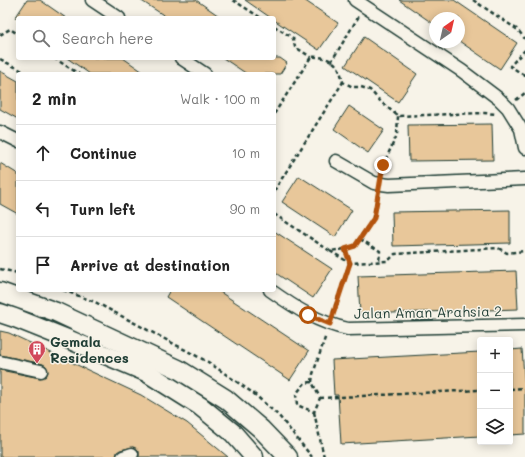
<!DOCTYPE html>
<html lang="en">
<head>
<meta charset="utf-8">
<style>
	:root { --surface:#fff; --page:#f2f2f2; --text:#222; --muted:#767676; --line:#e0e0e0 }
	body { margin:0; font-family:Mali,sans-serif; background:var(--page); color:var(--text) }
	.controls { position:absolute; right:12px; bottom:12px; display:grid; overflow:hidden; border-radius:4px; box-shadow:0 2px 10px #0003 }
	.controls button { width:36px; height:36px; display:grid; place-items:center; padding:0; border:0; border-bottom:1px solid var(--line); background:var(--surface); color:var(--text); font:20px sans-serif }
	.compass { position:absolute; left:429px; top:12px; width:36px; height:36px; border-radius:50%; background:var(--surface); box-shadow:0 2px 10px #0003; rotate:34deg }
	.stop { position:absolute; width:12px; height:12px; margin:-9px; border:3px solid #b45309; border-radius:50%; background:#fff }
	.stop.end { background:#b45309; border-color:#fff; box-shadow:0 1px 4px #0008 }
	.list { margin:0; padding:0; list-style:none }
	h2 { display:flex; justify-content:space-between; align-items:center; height:52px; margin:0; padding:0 16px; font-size:17px }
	h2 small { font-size:13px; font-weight:400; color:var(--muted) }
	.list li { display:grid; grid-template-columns:26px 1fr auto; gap:12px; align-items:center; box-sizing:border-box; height:56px; padding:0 16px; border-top:1px solid var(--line) }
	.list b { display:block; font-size:15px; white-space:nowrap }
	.list em { font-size:13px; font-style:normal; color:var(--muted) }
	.icon { flex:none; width:22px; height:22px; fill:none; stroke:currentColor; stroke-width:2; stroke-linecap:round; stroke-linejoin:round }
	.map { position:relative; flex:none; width:525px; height:457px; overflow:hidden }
	.search { position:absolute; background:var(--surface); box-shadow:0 2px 10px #0003; left:16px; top:16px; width:260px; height:44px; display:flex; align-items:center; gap:10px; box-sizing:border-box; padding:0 14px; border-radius:4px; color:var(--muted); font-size:15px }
	.panel { position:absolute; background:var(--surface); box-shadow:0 2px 10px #0003; left:16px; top:72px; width:260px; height:220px; border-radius:4px }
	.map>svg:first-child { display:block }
</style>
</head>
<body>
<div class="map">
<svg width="525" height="457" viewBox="0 0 525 457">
	<rect width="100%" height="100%" fill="#f7f3e8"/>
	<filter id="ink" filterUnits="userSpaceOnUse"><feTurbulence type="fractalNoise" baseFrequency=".025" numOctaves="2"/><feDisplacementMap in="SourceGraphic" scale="8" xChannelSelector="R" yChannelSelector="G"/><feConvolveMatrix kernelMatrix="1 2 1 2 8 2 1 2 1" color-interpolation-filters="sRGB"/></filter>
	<g filter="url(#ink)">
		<g fill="#e8c79a" stroke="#1f3d34">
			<path d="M27 0H40L66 18H15Z"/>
			<path d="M140 0H196L222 18H168Z"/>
			<path d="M245 0H304L338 23 319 50 274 20V18H271Z"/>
			<path d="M399 0H454L517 43 500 69 459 41V18H435V25Z"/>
			<path d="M364 37 417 74 398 102 345 66Z"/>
			<path d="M67 58H123L146 74H90Z"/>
			<path d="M223 58H280L287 63 280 74H247Z"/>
			<path d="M0 71 18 81V119L0 109Z"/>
			<path d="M349 106 384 130 368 153 334 129Z"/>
			<path d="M492 124 493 160 409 161 408 125Z"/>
			<path d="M0 163 18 174V214L0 204Z"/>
			<path d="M299 176 352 210 335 237 282 202Z"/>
			<path d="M510 210V243L393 246 392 212Z"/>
			<path d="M274 231 332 269 313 298 274 272Z"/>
			<path d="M516 271 518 309 360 314 358 276Z"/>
			<path d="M170 290H217L309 351 290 380 166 297Z"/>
			<path d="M0 331 9 333 141 395 187 423 228 457H139V451L133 447 120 450 117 452 116 457H0V370L40 378 46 376 48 372 46 366 43 364 0 355Z"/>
			<path d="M522 349 525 389V434L510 435V350Z"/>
			<path d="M480 352V436L341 444 338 395H334L332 360Z"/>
		</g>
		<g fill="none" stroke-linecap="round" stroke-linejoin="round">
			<g stroke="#1f3d34" stroke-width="15">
				<g id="street">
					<path d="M92 0 119 18"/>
					<path d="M355 0 462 71 499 99 508 108 521 129 525 148"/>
					<path d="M181 58 205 74"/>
					<path d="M0 132 18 141"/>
					<path d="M336 161 374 183 389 185 525 179"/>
					<path d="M270 290C294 307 318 323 348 329L525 325"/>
					<path d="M0 362 41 371"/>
					<path d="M123 457 132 454"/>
				</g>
			</g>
			<g stroke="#1f3d34" stroke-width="21">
				<g id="secondary">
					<path d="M0 292 56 312 178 369 226 399 261 429 288 457"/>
					<path d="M0 313 15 318 70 340 146 372 200 406 233 433 254 457"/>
				</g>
			</g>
			<g stroke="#1f3d34" stroke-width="2.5" stroke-dasharray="4 3" stroke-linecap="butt">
				<path d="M233 0 261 18"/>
				<path d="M473 0 518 30 525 39"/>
				<path d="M274 26 293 38 295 47 311 57"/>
				<path d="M0 35 10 29 18 34"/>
				<path d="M54 58 79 74"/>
				<path d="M0 59 28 74"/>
				<path d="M331 62 359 16"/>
				<path d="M525 73V78"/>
				<path d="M524 75 510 66 525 50"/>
				<path d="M516 100 525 93"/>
				<path d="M274 114 311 57C321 56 334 59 339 69 341 73 342 78 343 82L353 87H361L370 90 382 103 398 116 484 113 496 114"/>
				<path d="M382 173 383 165 397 135 398 116"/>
				<path d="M274 191 343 82"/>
				<path d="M274 214 330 251 345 249 355 246 373 219 378 195"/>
				<path d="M360 239 380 251 379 262"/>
				<path d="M330 251 350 263 388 261 395 254 498 248 507 253 525 251"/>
				<path d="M0 269 18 273"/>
				<path d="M63 290 95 302 208 362 253 393 279 416 312 457"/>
				<path d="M333 313 350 263 345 249"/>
				<path d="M312 382 305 383 296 394 297 405 314 412 320 398 312 382 313 374 326 335"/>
				<path d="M510 389 525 388"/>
				<path d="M320 398 480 390"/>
				<path d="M314 412 324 457"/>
			</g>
			<use href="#street" stroke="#f7f3e8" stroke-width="12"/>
			<use href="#secondary" stroke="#f7f3e8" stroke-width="18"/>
		</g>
	</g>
	<g fill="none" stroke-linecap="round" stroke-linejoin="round" filter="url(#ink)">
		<path stroke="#b45309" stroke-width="5" d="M308 315 330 324 350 263 345 249 355 246 374 218 383 165"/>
	</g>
	<defs>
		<g id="building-pin" transform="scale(0.9)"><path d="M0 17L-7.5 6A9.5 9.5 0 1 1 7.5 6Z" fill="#d1495b" stroke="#f7f3e8"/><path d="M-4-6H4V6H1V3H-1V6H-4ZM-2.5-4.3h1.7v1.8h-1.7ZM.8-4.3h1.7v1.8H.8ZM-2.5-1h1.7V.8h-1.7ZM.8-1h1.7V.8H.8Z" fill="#fff"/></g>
	</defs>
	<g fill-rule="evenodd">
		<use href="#building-pin" x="37" y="349"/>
	</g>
	<g text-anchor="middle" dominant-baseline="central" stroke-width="3" stroke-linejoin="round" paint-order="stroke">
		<g font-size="14" fill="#1f3d34" stroke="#f7f3e8">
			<text transform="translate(428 312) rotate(-1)">Jalan Aman Arahsia 2</text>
		</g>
		<g font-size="14" font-weight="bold" fill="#1f3d34" stroke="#f7f3e8" text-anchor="start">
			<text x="50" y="341">Gemala<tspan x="50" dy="16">Residences</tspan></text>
		</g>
	</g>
</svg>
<div class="controls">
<button>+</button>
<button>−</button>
<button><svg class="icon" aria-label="layers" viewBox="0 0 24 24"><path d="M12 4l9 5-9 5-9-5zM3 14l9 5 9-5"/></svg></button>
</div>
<svg class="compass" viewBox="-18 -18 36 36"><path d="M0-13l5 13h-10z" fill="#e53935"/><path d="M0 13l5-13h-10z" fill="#767676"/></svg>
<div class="stop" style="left:308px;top:315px"></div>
<div class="stop end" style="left:383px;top:165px"></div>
<div class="search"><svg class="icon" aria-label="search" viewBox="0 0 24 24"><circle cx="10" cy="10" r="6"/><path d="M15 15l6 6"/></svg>Search here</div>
<section class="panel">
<h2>2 min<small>Walk · 100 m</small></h2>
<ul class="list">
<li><svg class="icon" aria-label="ahead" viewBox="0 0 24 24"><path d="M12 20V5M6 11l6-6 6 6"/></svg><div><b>Continue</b></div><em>10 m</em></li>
<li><svg class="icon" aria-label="left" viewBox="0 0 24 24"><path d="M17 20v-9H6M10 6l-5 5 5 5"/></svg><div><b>Turn left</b></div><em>90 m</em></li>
<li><svg class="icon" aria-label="arrive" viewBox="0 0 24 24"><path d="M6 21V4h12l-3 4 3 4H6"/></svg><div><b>Arrive at destination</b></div></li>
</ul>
</section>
</div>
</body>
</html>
